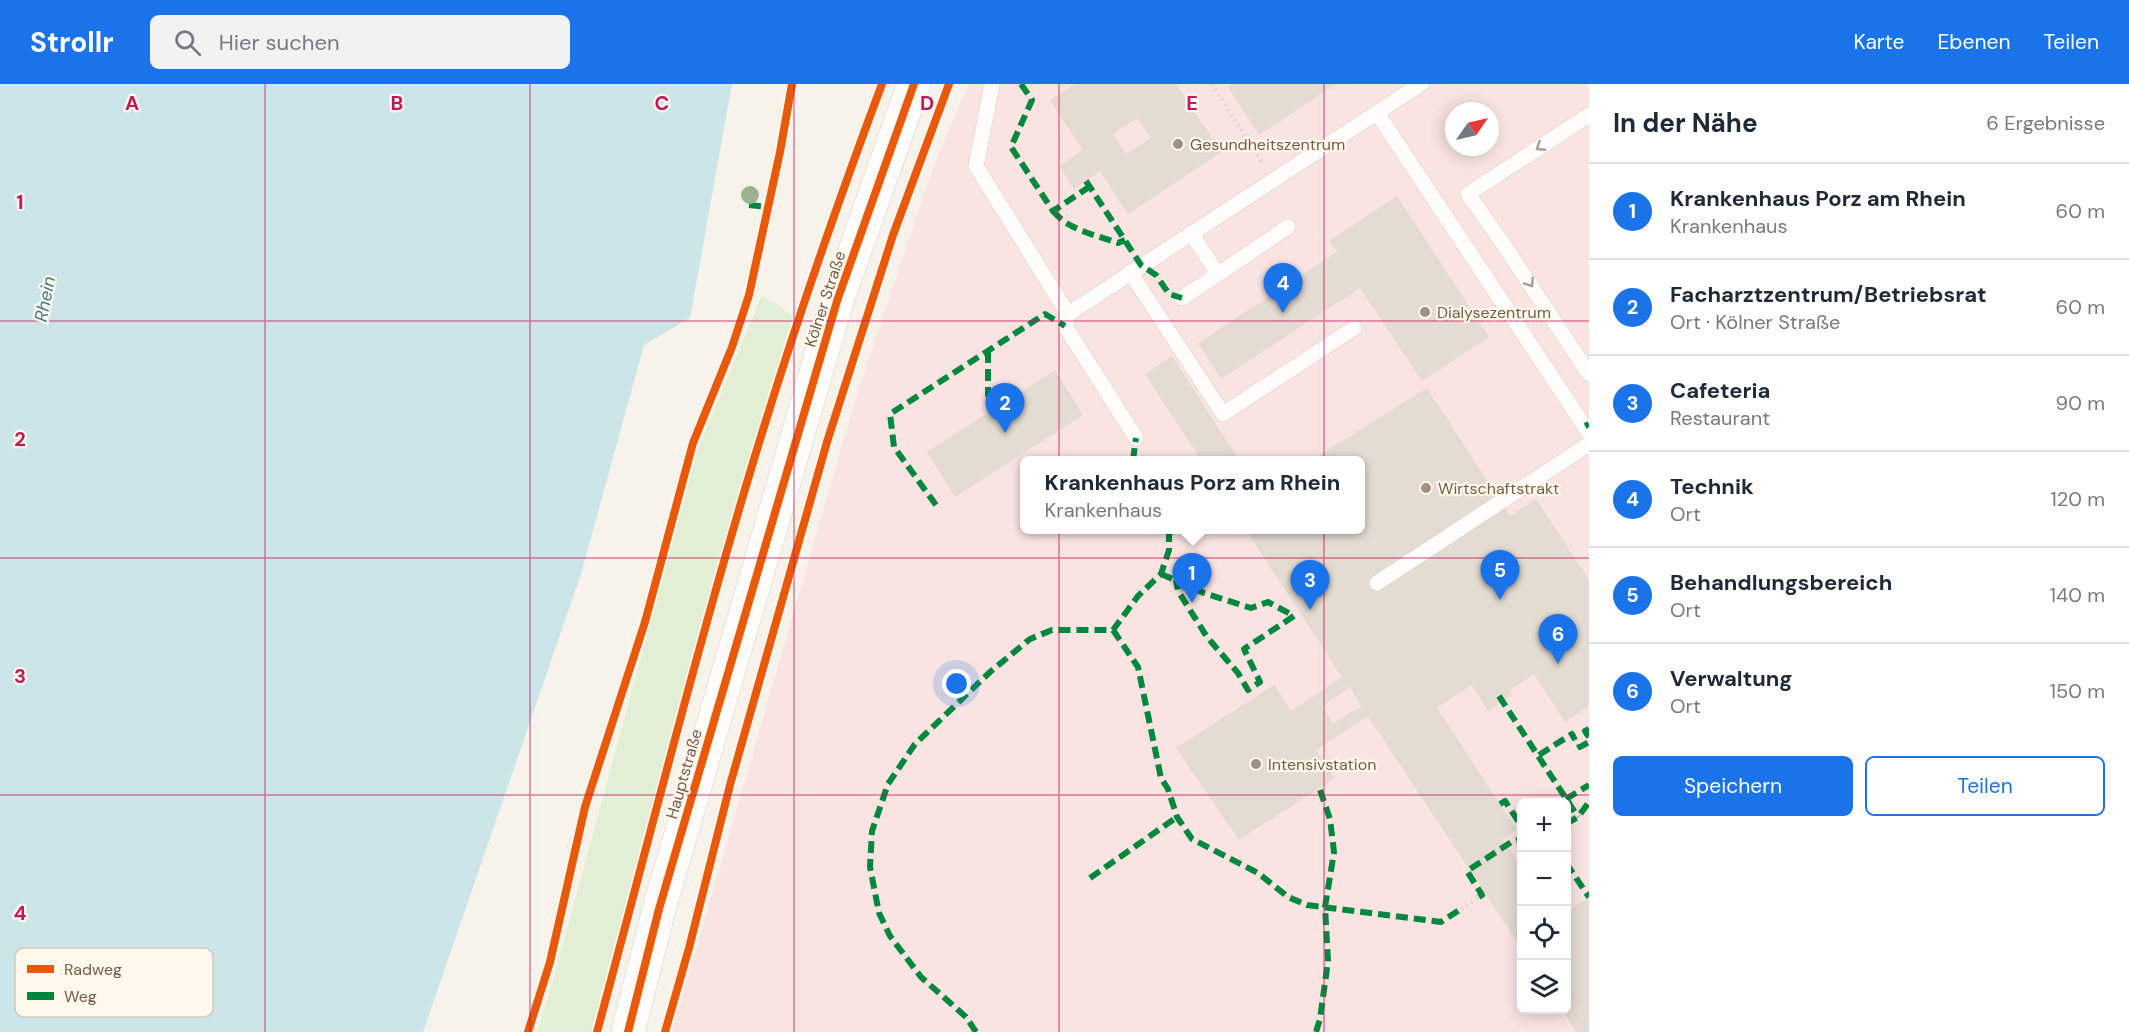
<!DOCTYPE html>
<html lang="de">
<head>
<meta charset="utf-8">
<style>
	:root { --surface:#fff; --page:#f2f2f3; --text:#1f2937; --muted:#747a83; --line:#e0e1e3; --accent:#1a73e8 }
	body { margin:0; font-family:"DM Sans",sans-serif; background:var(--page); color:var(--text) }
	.controls { position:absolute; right:18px; bottom:18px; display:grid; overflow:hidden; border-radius:9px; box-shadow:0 3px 15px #0003 }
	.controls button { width:54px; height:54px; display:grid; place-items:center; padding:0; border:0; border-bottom:2px solid var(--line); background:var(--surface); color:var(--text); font:30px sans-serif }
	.compass { position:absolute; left:1445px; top:18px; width:54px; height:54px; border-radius:50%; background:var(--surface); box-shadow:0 3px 15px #0003; rotate:56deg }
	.you { position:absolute; left:957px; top:600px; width:21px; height:21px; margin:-15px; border:4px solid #fff; border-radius:50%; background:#1a73e8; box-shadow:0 0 0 9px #1a73e833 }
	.badge { display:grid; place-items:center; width:39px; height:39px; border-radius:50%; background:var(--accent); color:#fff; font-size:20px; font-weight:700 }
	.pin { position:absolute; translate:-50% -50px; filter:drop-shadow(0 2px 3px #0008) }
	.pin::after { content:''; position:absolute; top:32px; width:21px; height:18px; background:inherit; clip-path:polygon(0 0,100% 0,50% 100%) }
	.popup { position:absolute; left:1020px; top:372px; width:345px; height:78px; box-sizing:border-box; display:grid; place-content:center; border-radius:9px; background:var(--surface); filter:drop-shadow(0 2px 4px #0005); font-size:20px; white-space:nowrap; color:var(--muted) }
	.popup b { font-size:22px; color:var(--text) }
	.popup::after { content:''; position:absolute; left:50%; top:100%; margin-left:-12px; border:12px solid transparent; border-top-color:var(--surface) }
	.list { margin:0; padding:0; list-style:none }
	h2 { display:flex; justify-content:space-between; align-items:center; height:78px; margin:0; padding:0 24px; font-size:26px }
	h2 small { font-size:20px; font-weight:400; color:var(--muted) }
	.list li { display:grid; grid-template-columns:39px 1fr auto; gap:18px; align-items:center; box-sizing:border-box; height:96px; padding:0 24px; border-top:2px solid var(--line) }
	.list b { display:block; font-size:22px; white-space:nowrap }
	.list p { margin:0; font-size:20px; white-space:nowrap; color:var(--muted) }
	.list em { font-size:20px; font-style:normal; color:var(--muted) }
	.actions { display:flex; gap:12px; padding:18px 24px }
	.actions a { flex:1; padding:14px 0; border:2px solid var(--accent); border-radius:9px; text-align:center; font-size:21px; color:var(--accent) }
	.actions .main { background:var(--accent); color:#fff }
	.icon { flex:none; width:33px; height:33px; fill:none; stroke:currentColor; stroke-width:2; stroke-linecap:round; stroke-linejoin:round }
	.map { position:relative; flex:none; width:1589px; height:948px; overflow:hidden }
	header { display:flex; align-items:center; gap:36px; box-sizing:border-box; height:84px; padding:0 30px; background:var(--accent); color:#fff }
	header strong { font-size:28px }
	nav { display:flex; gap:33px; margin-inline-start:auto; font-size:21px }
	.search { width:420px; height:54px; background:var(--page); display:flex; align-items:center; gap:15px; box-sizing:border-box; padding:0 21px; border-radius:9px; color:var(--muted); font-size:22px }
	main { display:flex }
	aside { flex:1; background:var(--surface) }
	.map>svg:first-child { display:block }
</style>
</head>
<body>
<header>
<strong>Strollr</strong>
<div class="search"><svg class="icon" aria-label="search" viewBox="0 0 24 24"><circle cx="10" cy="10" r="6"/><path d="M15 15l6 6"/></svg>Hier suchen</div>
<nav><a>Karte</a><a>Ebenen</a><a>Teilen</a></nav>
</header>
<main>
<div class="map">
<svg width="1589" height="948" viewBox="0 0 1589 948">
	<rect width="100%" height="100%" fill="#f7f3eb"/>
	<path fill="#f9e4e2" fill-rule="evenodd" d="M969 0H1589V948H672L854 320 928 98 940 66ZM1454 27H1490V63H1454ZM1024 376H1360V446H1024ZM1522 718H1566V926H1522Z"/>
	<path fill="#e3efd5" d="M762 211 793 232 751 366 592 948H537L553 896 698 365Z"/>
	<path fill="#cbe5e8" d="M0 0H732L690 234 644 261 581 490 423 948H0Z"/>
	<g fill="#e4dbd2" fill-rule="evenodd">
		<path d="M1074 0H1176L1221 68 1128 130 1100 87 1074 105 1059 82 1083 66 1050 16ZM1137 34 1151 54 1126 70 1113 50Z"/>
		<path d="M1232 0H1336L1259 51 1228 3Z"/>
		<path d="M1397 112 1489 253 1422 297 1360 204 1221 295 1198 259 1337 168 1329 157Z"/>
		<path d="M1172 272 1239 376H1201L1145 290Z"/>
		<path d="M1055 286 1083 331 955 413 927 368Z"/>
		<path d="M1427 304 1510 432 1536 415 1589 496V622L1565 638 1534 590 1509 606 1512 611 1488 627 1472 601 1437 624 1517 746 1503 755 1522 784V865L1368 632 1316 666 1335 694 1239 756 1176 664 1274 601 1291 627 1342 593 1246 446H1360V376H1311ZM1350 603 1361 622 1333 640 1322 622Z"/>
		<path d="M1589 813V948H1576L1562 926H1566V821L1570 826Z"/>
	</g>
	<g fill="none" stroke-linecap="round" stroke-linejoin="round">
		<g stroke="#d6d0c9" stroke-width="16">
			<g id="service">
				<path d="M992 0 976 82 1068 230 1065 242 1136 354"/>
				<path d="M1377 29 1589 349"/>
				<path d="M1589 31 1468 110 1506 164 1589 290"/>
				<path d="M1191 149 1218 190 1288 143"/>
				<path d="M1130 188 1223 330 1354 244"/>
				<path d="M1182 214 1218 190"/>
				<path d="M1068 230 1421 0"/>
				<path d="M1377 499 1589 360"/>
			</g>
		</g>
		<g stroke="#d7cfc7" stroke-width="34">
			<path id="secondary" d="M628 948 659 825 837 217 914 0"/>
		</g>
		<g stroke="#dad2cd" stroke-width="4" stroke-dasharray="1.5 4.5" stroke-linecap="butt">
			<path d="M1212 0 1263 80"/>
			<path d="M1575 656 1579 660"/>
			<path d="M1461 825 1479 813"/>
		</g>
		<use href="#service" stroke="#fefdfc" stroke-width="15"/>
		<use href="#secondary" stroke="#fefdfc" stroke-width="33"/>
		<g stroke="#00873e" stroke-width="6" stroke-dasharray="12 6" stroke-linecap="butt">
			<path d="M1021 0 1032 16 1011 63 1053 127 1089 103"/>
			<path d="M1086 97 1141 181 1156 191 1169 210 1182 214"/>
			<path d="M749 121 768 123"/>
			<path d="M1053 127C1068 146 1096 151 1118 159L1125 156"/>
			<path d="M988 267V311L999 321"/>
			<path d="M1585 342 1589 340"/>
			<path d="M1133 376 1136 354"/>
			<path d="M936 421 894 363 890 330 1045 230 1065 242"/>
			<path d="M1161 490 1204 509 1251 524 1268 518 1294 532 1244 565 1260 598 1248 606 1238 589 1207 553 1178 507 1176 496"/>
			<path d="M1113 546 1138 583 1161 694 1168 705 1177 733 1192 755 1258 789 1288 813 1307 821 1441 838 1461 825"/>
			<path d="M1499 612 1578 733"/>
			<path d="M1589 645 1585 647 1589 653"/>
			<path d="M1579 660 1580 663 1589 658"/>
			<path d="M1539 671 1572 650 1575 656"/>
			<path d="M1566 715 1589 701"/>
			<path d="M1500 720 1505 717 1522 743"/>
			<path d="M1566 740 1578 733 1589 718"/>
			<path d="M1566 779 1589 813"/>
			<path d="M1090 794 1177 733"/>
			<path d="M1479 813 1482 811 1467 787 1513 757 1522 755"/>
			<path d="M976 948 966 933 921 893 890 852 879 829 870 783 872 747 888 700 915 660 990 588 1030 555 1052 546H1113L1138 512 1161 490 1169 466V446"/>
			<path d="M1316 948 1320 935 1328 877 1325 823 1334 768 1330 735 1320 706"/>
		</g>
		<g stroke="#fff8ec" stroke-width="11">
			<g id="cycleway">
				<path d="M528 948 550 878 585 723 645 538 693 359 732 263 749 211 780 68 792 0"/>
				<path d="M597 948C649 756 697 563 755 372 793 247 836 123 882 0"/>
				<path d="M628 948 659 825 837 217 914 0"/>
				<path d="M665 948 689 864 730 701 827 358 893 151 949 0"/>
			</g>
		</g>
		<use href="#cycleway" stroke="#e8590c" stroke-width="8"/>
	</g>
	<circle fill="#9cb28e" cx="750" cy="111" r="9"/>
	<defs><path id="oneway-chevron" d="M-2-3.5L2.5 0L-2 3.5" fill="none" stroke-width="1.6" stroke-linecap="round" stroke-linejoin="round" transform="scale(1.5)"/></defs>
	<g stroke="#ad9c91">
		<use href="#oneway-chevron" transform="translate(1540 63) rotate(147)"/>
		<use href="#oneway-chevron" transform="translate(1530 199) rotate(56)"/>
	</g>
	<path fill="none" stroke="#c2185b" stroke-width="1.5" stroke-opacity="0.55" d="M265 0V948M530 0V948M794 0V948M1059 0V948M1324 0V948M0 237H1589M0 474H1589M0 711H1589"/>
	<g fill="#a49082" stroke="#fff8ec" stroke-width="2">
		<circle cx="1178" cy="60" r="6"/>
		<circle cx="1425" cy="228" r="6"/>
		<circle cx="1426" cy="404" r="6"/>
		<circle cx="1256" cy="680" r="6"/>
	</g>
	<g text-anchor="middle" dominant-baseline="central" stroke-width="4.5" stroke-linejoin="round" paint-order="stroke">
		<g font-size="16" fill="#775b49" stroke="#fff8ec" text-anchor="start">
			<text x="1190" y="60">Gesundheitszentrum</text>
			<text x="1437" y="228">Dialysezentrum</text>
			<text x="1438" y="404">Wirtschaftstrakt</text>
			<text x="1268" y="680">Intensivstation</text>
		</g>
		<g font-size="16" fill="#775b49" stroke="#fff8ec">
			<text transform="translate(825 215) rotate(-72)">Kölner Straße</text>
			<text transform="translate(684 690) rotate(-74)">Hauptstraße</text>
		</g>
		<g font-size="18" font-style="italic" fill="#3f7784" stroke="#fff8ec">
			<text transform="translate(45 215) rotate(-79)">Rhein</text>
		</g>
	</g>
	<rect x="15" y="864" width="198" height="69" rx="9" fill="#fff8ec" stroke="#d6c9bb" stroke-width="1.5"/>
	<rect x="27" y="881" width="27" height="8" fill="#e8590c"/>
	<rect x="27" y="908" width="27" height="8" fill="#00873e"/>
	<g font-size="16" fill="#775b49">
		<text x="64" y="891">Radweg</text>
		<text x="64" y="918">Weg</text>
	</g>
	<g font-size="20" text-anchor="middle" font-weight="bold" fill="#c2185b" stroke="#fff8ec" stroke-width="4.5" stroke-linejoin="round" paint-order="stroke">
		<text x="132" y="26">A</text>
		<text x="397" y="26">B</text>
		<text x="662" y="26">C</text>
		<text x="927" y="26">D</text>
		<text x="1192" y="26">E</text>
		<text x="20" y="125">1</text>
		<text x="20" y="362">2</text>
		<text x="20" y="599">3</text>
		<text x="20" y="836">4</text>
	</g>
</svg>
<div class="controls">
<button>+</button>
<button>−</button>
<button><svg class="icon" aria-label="locate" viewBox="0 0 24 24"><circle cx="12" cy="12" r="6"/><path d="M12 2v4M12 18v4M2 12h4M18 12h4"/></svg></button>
<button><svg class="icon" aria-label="layers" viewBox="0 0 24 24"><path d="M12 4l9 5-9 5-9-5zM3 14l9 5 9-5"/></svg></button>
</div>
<svg class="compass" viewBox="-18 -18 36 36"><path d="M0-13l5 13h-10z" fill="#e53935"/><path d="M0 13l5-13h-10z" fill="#747a83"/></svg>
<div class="you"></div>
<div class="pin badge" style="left:1192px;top:519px">1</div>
<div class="popup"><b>Krankenhaus Porz am Rhein</b>Krankenhaus</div>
<div class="pin badge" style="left:1005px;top:349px">2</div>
<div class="pin badge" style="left:1310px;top:526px">3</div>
<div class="pin badge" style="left:1283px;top:229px">4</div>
<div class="pin badge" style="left:1500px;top:516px">5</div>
<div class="pin badge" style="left:1558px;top:580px">6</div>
</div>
<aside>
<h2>In der Nähe<small>6 Ergebnisse</small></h2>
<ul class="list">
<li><span class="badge">1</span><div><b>Krankenhaus Porz am Rhein</b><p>Krankenhaus</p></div><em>60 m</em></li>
<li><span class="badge">2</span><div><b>Facharztzentrum/Betriebsrat</b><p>Ort · Kölner Straße</p></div><em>60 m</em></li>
<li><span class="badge">3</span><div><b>Cafeteria</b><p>Restaurant</p></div><em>90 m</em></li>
<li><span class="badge">4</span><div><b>Technik</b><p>Ort</p></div><em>120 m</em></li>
<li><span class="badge">5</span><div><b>Behandlungsbereich</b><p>Ort</p></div><em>140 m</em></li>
<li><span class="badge">6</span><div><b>Verwaltung</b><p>Ort</p></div><em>150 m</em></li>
</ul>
<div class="actions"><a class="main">Speichern</a><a>Teilen</a></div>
</aside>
</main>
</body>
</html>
